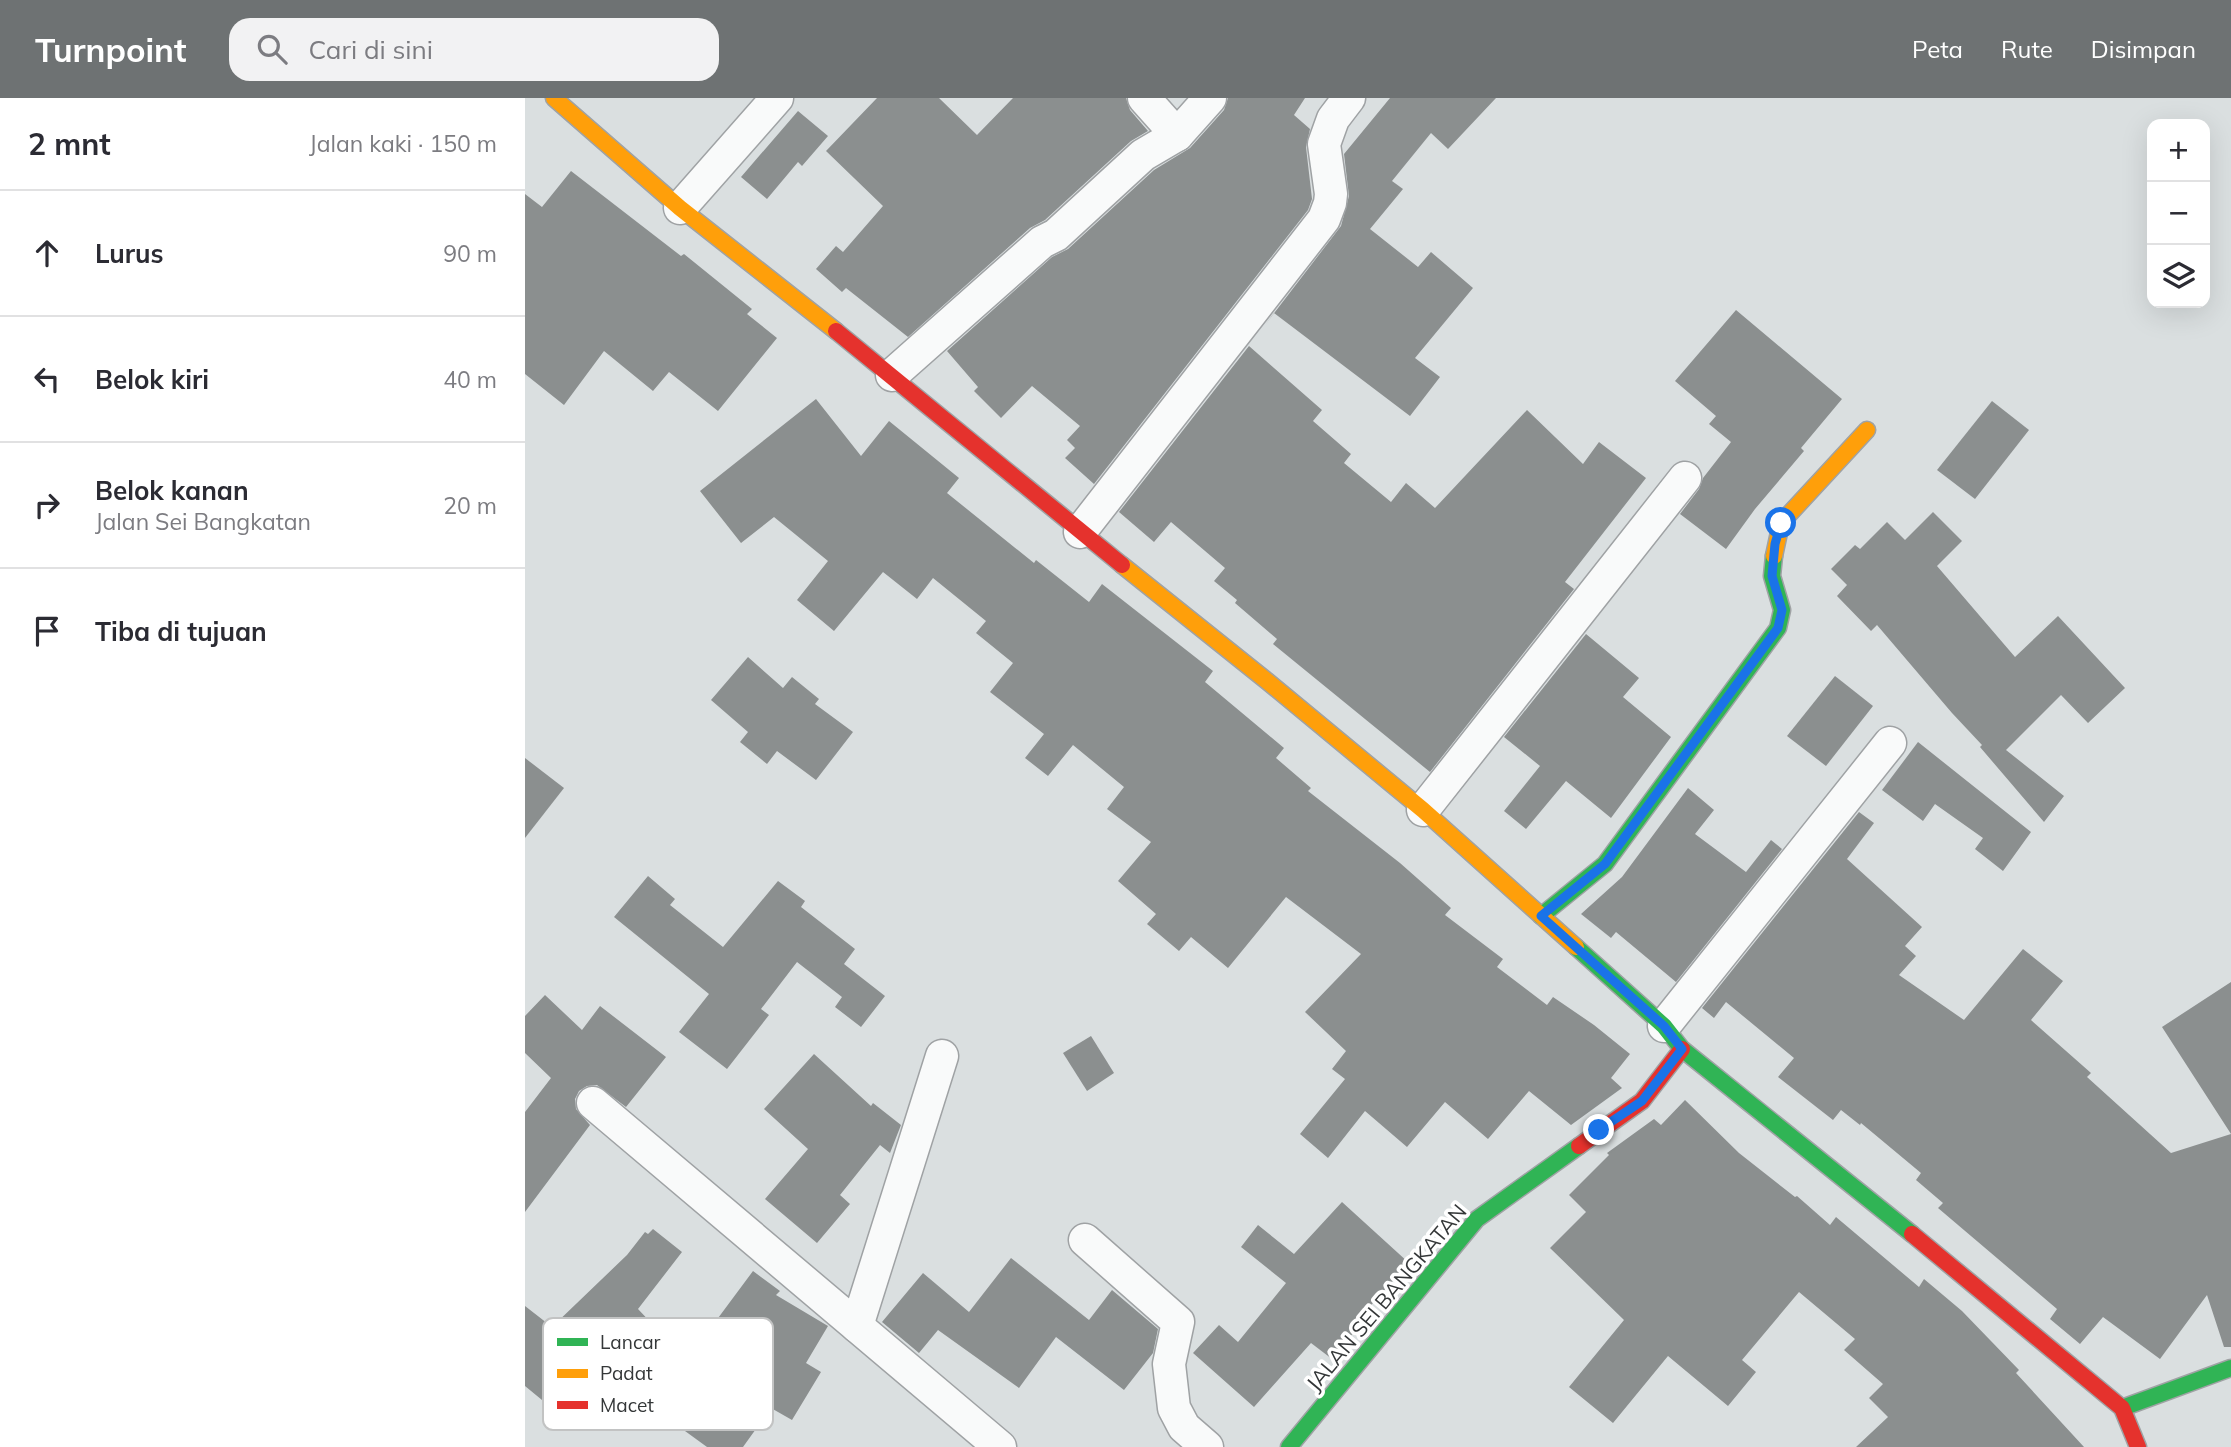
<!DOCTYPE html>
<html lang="id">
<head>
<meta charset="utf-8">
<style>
	:root { --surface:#fff; --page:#f2f2f3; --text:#2b2b33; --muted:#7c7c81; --line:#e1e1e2; --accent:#6e7273 }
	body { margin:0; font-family:Mulish,sans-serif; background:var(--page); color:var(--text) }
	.controls { position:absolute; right:21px; top:21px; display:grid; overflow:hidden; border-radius:14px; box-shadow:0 7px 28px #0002 }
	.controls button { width:63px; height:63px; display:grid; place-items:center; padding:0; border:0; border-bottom:2px solid var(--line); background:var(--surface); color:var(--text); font:35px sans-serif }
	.stop { position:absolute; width:21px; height:21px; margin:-16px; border:5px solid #1a73e8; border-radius:50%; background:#fff }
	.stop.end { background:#1a73e8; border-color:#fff; box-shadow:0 2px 7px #0008 }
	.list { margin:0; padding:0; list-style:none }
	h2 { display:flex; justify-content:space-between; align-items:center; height:91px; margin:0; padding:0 28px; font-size:30px }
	h2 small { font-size:23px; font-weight:400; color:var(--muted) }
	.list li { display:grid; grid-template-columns:46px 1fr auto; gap:21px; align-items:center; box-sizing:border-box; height:126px; padding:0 28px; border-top:2px solid var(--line) }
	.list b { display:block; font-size:26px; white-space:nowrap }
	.list p { margin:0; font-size:23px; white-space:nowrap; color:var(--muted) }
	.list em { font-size:23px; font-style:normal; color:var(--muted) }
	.icon { flex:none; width:38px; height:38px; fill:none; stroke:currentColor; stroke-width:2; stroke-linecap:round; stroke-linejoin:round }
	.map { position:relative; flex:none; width:1706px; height:1349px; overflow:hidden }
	header { display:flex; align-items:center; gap:42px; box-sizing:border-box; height:98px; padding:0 35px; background:var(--accent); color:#fff }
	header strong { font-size:33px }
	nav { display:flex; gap:38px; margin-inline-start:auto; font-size:24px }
	.search { width:490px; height:63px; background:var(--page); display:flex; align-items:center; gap:18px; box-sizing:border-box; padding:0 24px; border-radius:21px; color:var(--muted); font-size:26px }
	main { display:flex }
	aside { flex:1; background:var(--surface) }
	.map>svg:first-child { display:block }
</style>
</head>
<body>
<header>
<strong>Turnpoint</strong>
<div class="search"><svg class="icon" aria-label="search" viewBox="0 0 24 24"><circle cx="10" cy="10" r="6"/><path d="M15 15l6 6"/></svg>Cari di sini</div>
<nav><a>Peta</a><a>Rute</a><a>Disimpan</a></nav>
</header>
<main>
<aside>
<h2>2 mnt<small>Jalan kaki · 150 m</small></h2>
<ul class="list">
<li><svg class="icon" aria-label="ahead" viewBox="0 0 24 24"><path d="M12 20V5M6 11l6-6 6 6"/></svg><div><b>Lurus</b></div><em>90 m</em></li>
<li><svg class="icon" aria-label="left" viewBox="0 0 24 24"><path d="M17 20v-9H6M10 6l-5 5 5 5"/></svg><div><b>Belok kiri</b></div><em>40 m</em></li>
<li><svg class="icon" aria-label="right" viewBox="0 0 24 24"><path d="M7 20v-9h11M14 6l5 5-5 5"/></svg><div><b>Belok kanan</b><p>Jalan Sei Bangkatan</p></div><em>20 m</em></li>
<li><svg class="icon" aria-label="arrive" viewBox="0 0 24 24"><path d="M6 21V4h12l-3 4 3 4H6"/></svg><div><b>Tiba di tujuan</b></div></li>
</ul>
</aside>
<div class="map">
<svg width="1706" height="1349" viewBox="0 0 1706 1349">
	<rect width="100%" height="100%" fill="#dadfe0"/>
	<g fill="#8b8f8f">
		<path d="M352 0H414L452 37 488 0H601L605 12 623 33 606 43 520 122 505 130 383 239 321 190 317 194 291 171 311 148 318 154 358 108 301 53Z"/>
		<path d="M703 0H780L769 17 785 31 781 49 787 101 783 112 569 386 540 360 550 350 542 342 555 328 507 288 476 320 449 293 453 289 422 253 527 159 543 151 629 72 665 50 699 12Z"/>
		<path d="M865 0H971L923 51 906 35 867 83 878 91 845 131 893 169 906 154 948 190 890 260 915 279 885 318 749 215 740 227 816 128 824 98 819 56Z"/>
		<path d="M273 13 303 38 277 68 273 64 242 101 216 79Z"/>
		<path d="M46 73 156 158 159 156 227 211 222 216 252 240 193 313 144 274 128 293 79 253 39 307 0 276V96L17 109Z"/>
		<path d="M1211 212 1317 301 1276 350 1279 353 1230 411 1201 451 1155 416 1174 391 1178 380 1206 344 1184 326 1191 318 1150 283Z"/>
		<path d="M724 248 797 312 788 323 826 356 819 365 866 404 881 385 910 410 1002 312 1058 366 1074 344 1121 380 1040 484 1049 491 905 674 748 546 752 541 710 505 712 502 689 483 700 470 646 424 629 444 594 414Z"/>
		<path d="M291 301 336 358 364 323 434 380 422 395 509 465 511 462 564 504 577 486 688 573 680 584 759 650 751 660 786 690 783 693 875 765 926 810 920 817 978 861 972 869 1022 907 1028 899 1069 927 1105 956 1086 980 1097 990 1046 1027 1004 993 963 1041 920 1004 882 1049 840 1013 803 1060 775 1036 820 981 807 971 821 953 780 914 836 856 761 799 703 870 666 839 654 853 622 826 631 816 593 783 626 744 582 711 599 689 548 647 523 678 500 660 519 636 465 594 488 565 451 535 461 523 408 480 392 501 358 474 309 533 272 502 303 463 249 419 216 445 175 393Z"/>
		<path d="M1467 303 1504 332 1450 401 1412 372Z"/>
		<path d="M1408 414 1437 443 1412 468 1490 559 1533 518 1600 590 1563 625 1536 597 1481 652 1539 698 1519 724 1455 649 1457 647 1427 615 1352 527 1346 533 1312 498 1322 487 1306 471 1330 447 1335 451 1362 424 1380 442Z"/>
		<path d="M1061 536 1114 580 1098 599 1146 639 1086 720 1041 683 1001 731 979 713 1015 668 979 639Z"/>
		<path d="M223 559 258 590 267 579 294 601 290 606 328 634 291 682 252 653 242 666 215 644 223 634 186 602Z"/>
		<path d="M1310 578 1348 608 1301 668 1262 638Z"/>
		<path d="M1393 644 1506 734 1478 773 1450 751 1458 740 1410 706 1398 723 1357 692Z"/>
		<path d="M0 660 39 690 0 740Z"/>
		<path d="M1163 690 1189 712 1170 736 1221 774 1246 742 1257 751 1151 884 1091 834 1086 840 1056 816 1097 779Z"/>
		<path d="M1334 714 1349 725 1322 761 1397 829 1380 848 1391 858 1374 877 1439 922 1498 851 1538 883 1506 922 1566 975 1562 979 1646 1055 1706 1036 1637 929 1706 884V1249H1699L1682 1197 1635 1261 1578 1219 1555 1246 1525 1221 1532 1211 1413 1110 1418 1105 1391 1082 1396 1075 1336 1025 1335 1027 1316 1012 1308 1022 1253 979 1269 960 1201 904 1189 920 1177 910Z"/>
		<path d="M123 778 150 801 145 807 198 849 253 783 280 803 276 809 330 851 319 866 360 898 336 929 310 909 317 899 272 864 236 911 244 917 202 971 154 934 184 896 89 819Z"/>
		<path d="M20 897 57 932 75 908 141 959 101 1009 72 987 62 988 54 993 50 1001 51 1011 65 1027 0 1114V1014L26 980 0 955V918Z"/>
		<path d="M566 938 589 975 562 993 538 955Z"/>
		<path d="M289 956 346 1008 348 1005 376 1027 365 1055 355 1047 315 1097 325 1106 292 1145 240 1101 283 1051 239 1011Z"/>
		<path d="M1160 1002 1214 1055 1270 1099 1272 1098 1305 1127 1311 1119 1394 1189 1399 1181 1437 1213 1494 1272 1491 1275 1559 1349H1331L1363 1319 1344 1300 1358 1286 1319 1252 1330 1241 1274 1194 1217 1262 1231 1274 1203 1308 1143 1258 1088 1325 1044 1289 1099 1222 1025 1150 1061 1114 1044 1097 1084 1057 1082 1055 1129 1021 1136 1027Z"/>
		<path d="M817 1104 884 1165 839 1215 842 1218 807 1261 786 1245 729 1309 668 1255 694 1227 713 1244 761 1185 716 1149 733 1127 769 1156Z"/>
		<path d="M128 1131 157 1154 113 1211 130 1229 91 1266 82 1256 34 1316 0 1288V1208L27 1229 102 1157 120 1134 123 1136Z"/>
		<path d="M486 1160 564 1222 587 1192 633 1231 628 1255 599 1292 531 1239 494 1290 413 1232 394 1255 357 1224 398 1175 444 1214Z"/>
		<path d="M228 1173 255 1193 251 1197 303 1228 281 1265 296 1274 267 1322 246 1310 218 1349H182L127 1309Z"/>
	</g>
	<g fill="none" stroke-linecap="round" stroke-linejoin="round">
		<g stroke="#9fa2a4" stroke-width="35">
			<g id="street">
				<path d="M619 0 652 37"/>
				<path d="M155 110 252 0"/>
				<path d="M367 277 517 144 531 137 618 57 652 37 685 0"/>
				<path d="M555 434 799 121 805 105 806 96 799 46 808 21 824 0"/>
				<path d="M898 712 1160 380"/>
				<path d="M1139 928 1365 645"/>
				<path d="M68 1005 475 1349"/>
				<path d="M560 1142 653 1224 644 1266 649 1310 659 1329 682 1349"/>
				<path d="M332 1228 417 958"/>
			</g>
		</g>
		<g stroke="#9fa2a4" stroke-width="19">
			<g id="fast">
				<path d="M1016 818 1080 766 1253 530 1257 512 1247 478 1249 458"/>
				<path d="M1051 849 1139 928 1157 951 1387 1136"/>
				<path d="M1597 1310 1706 1270"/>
				<path d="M764 1349 952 1121 1054 1048"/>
			</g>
		</g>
		<g stroke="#9fa2a4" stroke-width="19">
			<g id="slow">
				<path d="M29 0 155 110 311 233"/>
				<path d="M1249 458 1256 425 1342 332"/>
				<path d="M597 467 742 583 898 712 1051 849"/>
			</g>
		</g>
		<g stroke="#9fa2a4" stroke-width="19">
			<g id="jam">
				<path d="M311 233 597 467"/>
				<path d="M1054 1048 1117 1003 1157 951"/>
				<path d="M1387 1136 1597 1310 1613 1349"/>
			</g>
		</g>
		<use href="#street" stroke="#f9fafa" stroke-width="32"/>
		<use href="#fast" stroke="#30b455" stroke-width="16"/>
		<use href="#slow" stroke="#ff9f0a" stroke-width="16"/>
		<use href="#jam" stroke="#e5322d" stroke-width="16"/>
	</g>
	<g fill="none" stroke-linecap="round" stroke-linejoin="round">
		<path stroke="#1a73e8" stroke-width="9" d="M1074 1032 1117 1003 1157 951 1139 928 1016 818 1080 766 1253 530 1257 512 1247 478 1250 446 1256 425"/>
	</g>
	<g text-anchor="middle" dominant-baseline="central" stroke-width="7" stroke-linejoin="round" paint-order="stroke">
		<g font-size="21" fill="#343738" stroke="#fff">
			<text transform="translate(861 1199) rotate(-50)">JALAN SEI BANGKATAN</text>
		</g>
	</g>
	<rect x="18" y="1220" width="230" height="112" rx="10" fill="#fff" stroke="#c2c3c3" stroke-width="2"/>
	<rect x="32" y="1240" width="31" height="8" fill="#30b455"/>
	<rect x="32" y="1271" width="31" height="9" fill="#ff9f0a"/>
	<rect x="32" y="1303" width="31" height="8" fill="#e5322d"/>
	<g font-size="19" fill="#343738">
		<text x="75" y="1251">Lancar</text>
		<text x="75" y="1282">Padat</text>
		<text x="75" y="1314">Macet</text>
	</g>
</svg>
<div class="controls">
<button>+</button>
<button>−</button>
<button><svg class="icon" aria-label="layers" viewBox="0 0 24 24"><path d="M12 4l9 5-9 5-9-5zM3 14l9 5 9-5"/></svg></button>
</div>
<div class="stop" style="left:1256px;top:425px"></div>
<div class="stop end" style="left:1074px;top:1032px"></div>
</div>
</main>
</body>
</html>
